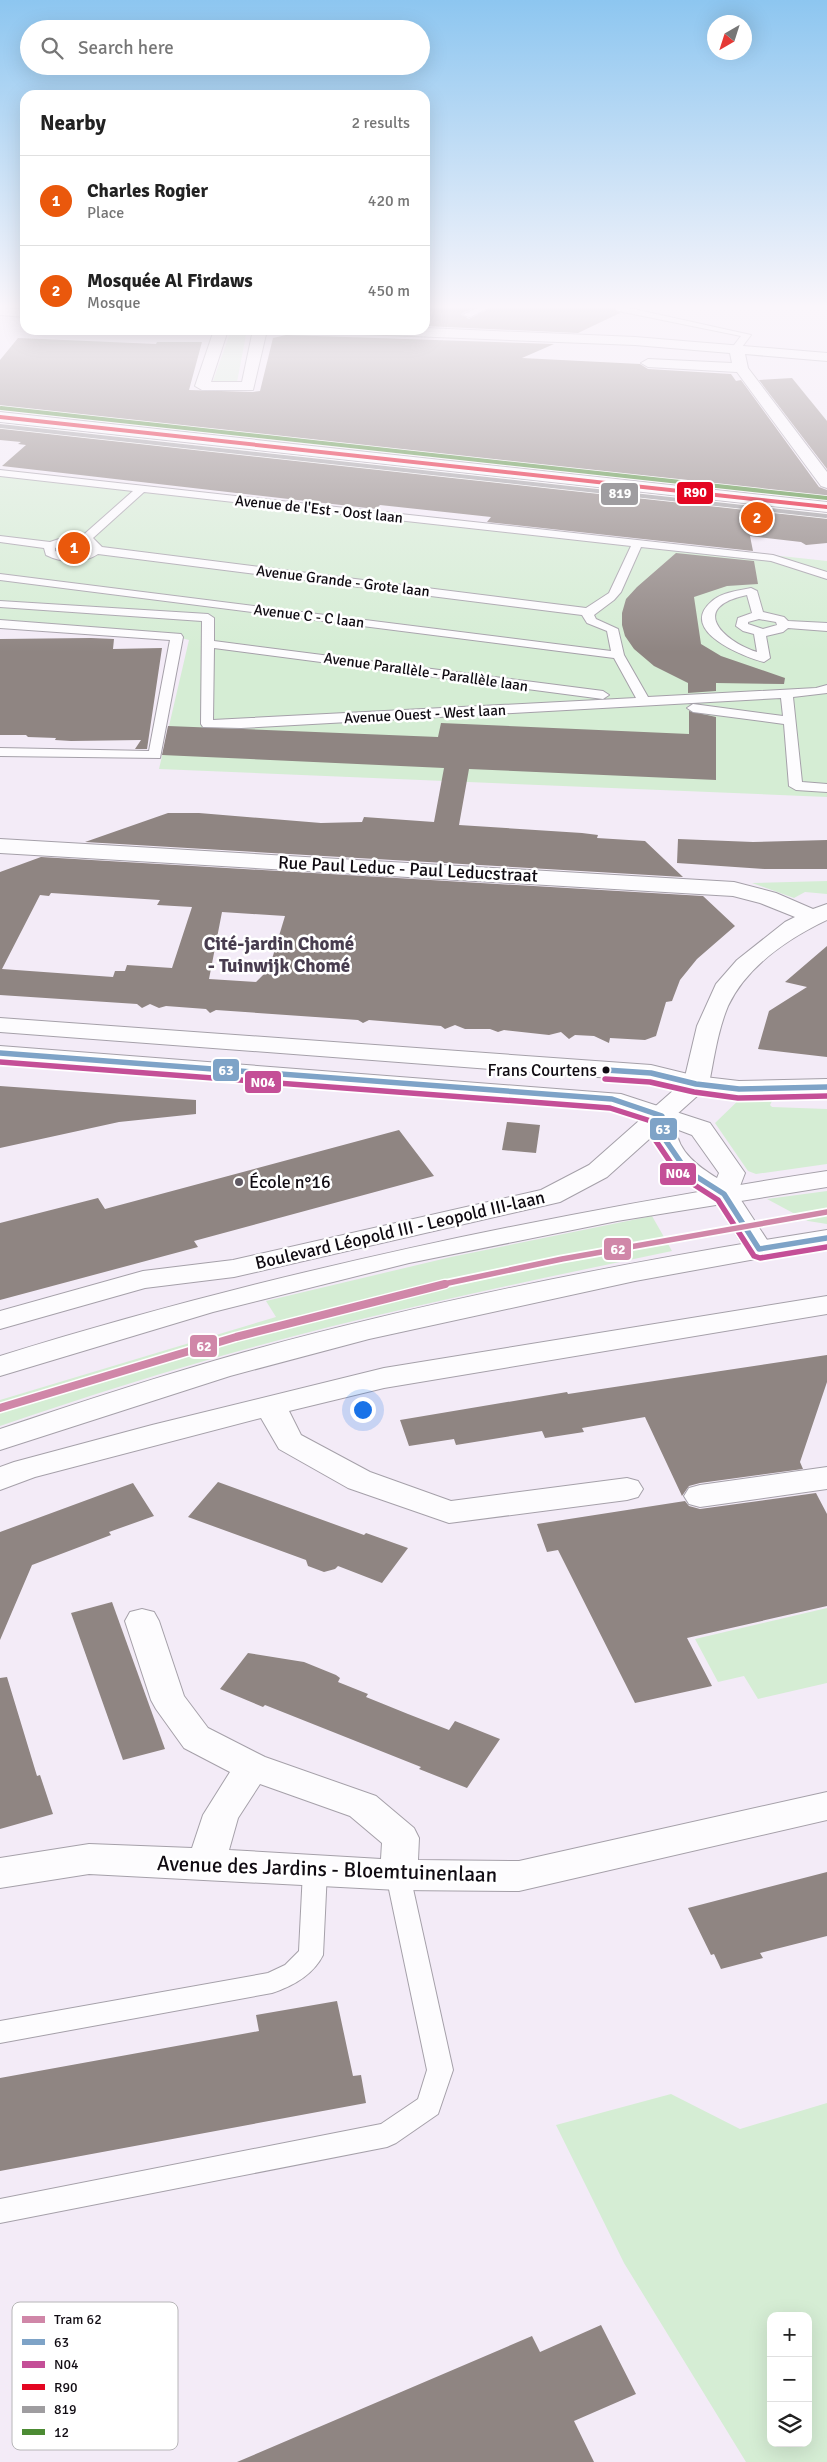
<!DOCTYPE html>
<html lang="en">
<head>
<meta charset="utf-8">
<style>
	:root { --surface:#fff; --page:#f6f6f6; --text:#222; --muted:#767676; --line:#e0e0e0; --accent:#ea580c }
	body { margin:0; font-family:Signika,sans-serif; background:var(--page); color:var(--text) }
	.controls { position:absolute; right:15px; bottom:15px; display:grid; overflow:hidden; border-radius:10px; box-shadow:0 5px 20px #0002 }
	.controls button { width:45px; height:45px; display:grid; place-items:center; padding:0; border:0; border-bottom:1px solid var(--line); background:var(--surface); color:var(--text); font:25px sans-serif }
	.compass { position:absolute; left:707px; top:15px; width:45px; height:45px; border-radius:50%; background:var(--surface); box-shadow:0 5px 20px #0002; rotate:219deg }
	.you { position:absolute; left:362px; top:1409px; width:18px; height:18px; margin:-12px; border:4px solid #fff; border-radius:50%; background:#1a73e8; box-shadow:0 0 0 8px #1a73e833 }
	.badge { display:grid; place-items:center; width:32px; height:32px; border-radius:50%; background:var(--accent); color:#fff; font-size:16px; font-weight:700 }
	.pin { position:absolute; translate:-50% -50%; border:2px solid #fff; box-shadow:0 1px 5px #0006 }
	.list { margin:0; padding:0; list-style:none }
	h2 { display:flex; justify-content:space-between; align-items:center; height:65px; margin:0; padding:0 20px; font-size:21px }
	h2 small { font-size:16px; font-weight:400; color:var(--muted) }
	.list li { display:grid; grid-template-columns:32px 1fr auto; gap:15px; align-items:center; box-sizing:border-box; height:90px; padding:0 20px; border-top:1px solid var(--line) }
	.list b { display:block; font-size:19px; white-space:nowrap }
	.list p { margin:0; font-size:16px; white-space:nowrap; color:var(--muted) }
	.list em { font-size:16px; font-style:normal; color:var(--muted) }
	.icon { flex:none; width:28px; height:28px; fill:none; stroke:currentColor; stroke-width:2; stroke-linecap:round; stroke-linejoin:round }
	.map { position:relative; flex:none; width:827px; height:2462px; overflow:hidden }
	.search { position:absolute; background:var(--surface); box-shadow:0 5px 20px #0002; left:20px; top:20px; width:410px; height:55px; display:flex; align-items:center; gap:12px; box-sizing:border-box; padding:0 18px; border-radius:28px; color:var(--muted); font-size:19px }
	.panel { position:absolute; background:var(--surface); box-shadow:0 5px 20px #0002; left:20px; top:90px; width:410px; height:245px; border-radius:15px }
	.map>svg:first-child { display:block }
</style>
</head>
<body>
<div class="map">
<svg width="827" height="2462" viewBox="0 0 827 2462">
	<rect width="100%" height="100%" fill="#f3ebf7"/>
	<g fill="#d5edd4" fill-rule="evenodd">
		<path d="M231 330H247L237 382 213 381Z"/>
		<path d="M0 471 827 561V797L159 769 189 640 177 637 0 628Z"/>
		<path d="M827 881V894L805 892 794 898 752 883Z"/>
		<path d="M776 1093 770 1105 772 1107 827 1109V1164L756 1174 748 1171 715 1123 745 1094Z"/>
		<path d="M827 1191V1224L808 1221 767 1199Z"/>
		<path d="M652 1216 672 1251C557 1275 443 1299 329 1327 218 1355 108 1389 0 1426V1400L276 1317 266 1301 451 1257Z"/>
		<path d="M827 1608V1683L758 1699 744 1676 718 1682 695 1639Z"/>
		<path d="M671 2094 740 2129 827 2103V2462H746L624 2263 556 2125ZM771 2316H808V2443H771Z"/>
	</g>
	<g fill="#8f8582" fill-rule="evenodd">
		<path d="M425 308H473L461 314 469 319 490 308H612L620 313 578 333 425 326Z"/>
		<path d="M286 335 554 344 522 358 640 364 648 369 731 374 736 381 741 380 819 487 827 490V500L0 410V360L18 338 156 344 157 342H202L189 390 253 392 260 391 273 338Z"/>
		<path d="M792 378 827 421V469L759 380Z"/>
		<path d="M0 424 827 514V543L806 545 801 542 750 536 753 551 487 522 491 517 380 505 376 509 2 466 26 445 18 444 21 442 0 440Z"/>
		<path d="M676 553 754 561 758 584 727 586 694 597 701 644 721 656 785 678 784 684 716 683V691L688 693V683L654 666 634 649 625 636 622 625V613L626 599 637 587Z"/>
		<path d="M91 638 114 639 113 649 162 648 147 749H135L141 740 71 741 55 740 56 738 28 737 26 735H0V639Z"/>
		<path d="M689 711 716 717V780L469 769 459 825 582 833 598 835 597 838 645 841 683 877 85 842 168 813H199L321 823 362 822 364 817 434 822 444 768 162 755 168 726 438 737 441 723 689 734Z"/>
		<path d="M678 839 753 842 827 840V869H764L677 863Z"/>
		<path d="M41 857 703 896 735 926 697 959 680 980 672 1001 666 1002 656 1036 645 1040 610 1038 609 1043 594 1036 575 1035 569 1039 561 1032 549 1035 504 1030 498 1032 490 1029H465L455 1025 445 1029 441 1026 369 1020 363 1023 358 1020 216 1010 210 1013 206 1009 166 1006 159 1008 150 1004 142 1008 137 1004 0 995V872ZM51 893 160 900 157 905 192 907 172 968 127 965 125 971H115L113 977 2 969 40 895 49 896ZM222 912 285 916 269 969 256 982 209 979Z"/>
		<path d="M827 946V1057L758 1049 769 1011 807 987 785 982Z"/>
		<path d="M0 1086 196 1100V1114L119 1122 0 1148Z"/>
		<path d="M507 1122 540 1125 536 1153 502 1150Z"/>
		<path d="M399 1130 434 1176 194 1241 198 1247 0 1300V1223L98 1198 105 1209Z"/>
		<path d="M827 1355V1382L800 1462 803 1469 700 1483 689 1486 682 1496 645 1417 582 1428 584 1432 545 1438 542 1431 456 1445 454 1439 409 1446 400 1420 567 1392 568 1394Z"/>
		<path d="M218 1482 364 1535 366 1533 408 1548 382 1583 338 1566 335 1569 324 1572 308 1566 306 1560 188 1517Z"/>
		<path d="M133 1483 154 1516 109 1532 111 1535 32 1565 0 1640V1532Z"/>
		<path d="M816 1493 827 1514V1606L687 1638 712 1686 635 1703 558 1550 547 1552 537 1524 685 1501 689 1506 700 1509Z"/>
		<path d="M112 1602 165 1749 123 1760 71 1613Z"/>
		<path d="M248 1653 304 1662 336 1675 340 1678 338 1682 368 1694 366 1697 408 1714 449 1730 455 1721 500 1739 467 1788 419 1769 421 1767 265 1705 263 1707 220 1689Z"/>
		<path d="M7 1677 37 1776 40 1775 53 1814 0 1829V1678Z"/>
		<path d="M827 1872V1936L760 1953 763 1958 721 1969 714 1954 711 1955 688 1908Z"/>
		<path d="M337 2001 353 2076 361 2075 366 2103 0 2171V2078L259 2031 256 2015Z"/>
		<path d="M601 2325 636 2394 574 2421 594 2462H237L532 2336 540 2352Z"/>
	</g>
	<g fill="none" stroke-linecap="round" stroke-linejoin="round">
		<g stroke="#a5a0a9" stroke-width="2">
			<g id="lane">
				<path d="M477 308H488L470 317 463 315Z"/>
				<path d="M614 308H629L751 335 739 351 736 352 731 349 741 336 618 311Z"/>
				<path d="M0 470 773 555 827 572V579L771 561 641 547 621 592 614 600 594 615 596 619 618 629 624 655 648 697 816 688 827 685V693L793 697 802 782 827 784V792L796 790 789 786 784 724 693 712 687 708 693 704 783 716 781 698 241 728 203 727 201 724 202 621 0 607V601L208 614 214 618V641L603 691 609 695 603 699 214 648 213 720 636 698 614 658 0 580V574L611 651 607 631 587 623 582 615 98 554C83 564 62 563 46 555L44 548 0 542V536L50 542 68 536 81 537 133 491 0 476ZM144 492 631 546 609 593 586 608 102 547 93 538ZM69 542 88 544 91 547C82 556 67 556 55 551V548Z"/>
				<path d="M751 588 757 591 763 612 784 617 788 621 827 623V631L788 628 783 632 766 636 770 658 764 662C744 657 678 631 711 602 721 592 738 591 751 588ZM747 595 752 613 738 618 736 626 743 631 754 634 757 652C721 640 689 607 747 595ZM759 619 776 622 777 625 763 629 748 624V622Z"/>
				<path d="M0 620 181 634 183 637 160 758 0 756V748L149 751 170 640 0 628Z"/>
				<path d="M315 1861 323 1864 327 1871 323 1955C313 1975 293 1986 272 1993L0 2043V2021L268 1973 285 1965 299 1951 303 1871 307 1864Z"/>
				<path d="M398 1865 406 1868 410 1875 453 2070 438 2114 396 2143 387 2147 0 2223V2199L381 2124 418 2099 427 2070 386 1875 390 1868Z"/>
			</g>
		</g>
		<g stroke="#a5a0a9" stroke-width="2">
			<g id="street">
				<path d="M0 308 25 309V317L0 315Z"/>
				<path d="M425 328 635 337 827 353V361L745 354 748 368 827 472V488L821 486 737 372 648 367 641 363 648 359 732 363 730 353 635 345 362 334 355 330Z"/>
				<path d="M214 330H228L211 382H242L253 330H267L253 390H202L195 386Z"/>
				<path d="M0 839 734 882 776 893 813 909 827 904V920C789 938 747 966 728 1006 718 1030 714 1058 709 1084L705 1089 607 1177 560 1202 234 1277 145 1288 0 1329V1311L143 1271 233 1260 541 1190 589 1165 684 1081 697 1026 716 984 737 960 785 922 795 917 760 903 733 896 0 853Z"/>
				<path d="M827 1296V1314L384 1388 289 1411 301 1435 370 1472 451 1501 627 1478 638 1481 643 1489 638 1497 627 1500 449 1523 348 1488 279 1449 261 1418 35 1477 0 1490V1467L14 1462 152 1425 384 1368Z"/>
				<path d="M827 1467V1489L700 1507 689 1504 684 1496 689 1488 700 1485Z"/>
				<path d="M142 1609 154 1612 159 1621 184 1696 208 1728 265 1757 376 1796 414 1828 419 1838 418 1860 519 1861 827 1792V1820L519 1891 398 1890 89 1874 0 1888V1858L89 1844 192 1848 203 1815 230 1772 184 1748 156 1709 151 1700 125 1621 130 1612ZM260 1784 350 1816 382 1843 381 1859 229 1850 238 1818Z"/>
			</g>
		</g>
		<g stroke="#a5a0a9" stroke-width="2">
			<g id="secondary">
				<path d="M0 1018 651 1065 696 1076 739 1081 827 1079V1095L739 1097 696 1092 651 1081 0 1032Z"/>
				<path d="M0 1046 621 1094 710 1123 745 1173 737 1194 773 1249 769 1255 759 1257 749 1255 714 1199 677 1176 651 1138 649 1120 609 1106 0 1060ZM676 1129 692 1135 719 1173 717 1178C699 1167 678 1152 676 1129Z"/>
			</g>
		</g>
		<g stroke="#a5a0a9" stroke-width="2">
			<g id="primary">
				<path d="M0 412 827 502V512L0 422Z"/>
				<path d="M827 1171V1187L617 1221 409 1263 213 1312 0 1376V1356C274 1271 544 1215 827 1171Z"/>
				<path d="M827 1230V1246L635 1281 369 1339 230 1376 0 1450V1429C81 1402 163 1375 245 1352 436 1299 632 1261 827 1230Z"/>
			</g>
		</g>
		<use href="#lane" fill="#fdfcfe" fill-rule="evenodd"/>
		<use href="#street" fill="#fdfcfe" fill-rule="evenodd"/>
		<use href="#secondary" fill="#fdfcfe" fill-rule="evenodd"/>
		<use href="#primary" fill="#fdfcfe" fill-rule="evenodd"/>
		<g stroke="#fff" stroke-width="9">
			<g id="bus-1">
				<path d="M0 1053 612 1099 662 1116 664 1138 686 1170 724 1194 759 1249 827 1238"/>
				<path d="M606 1070 651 1073 696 1084 739 1089 827 1087"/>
			</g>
		</g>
		<g stroke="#fff" stroke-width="9">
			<g id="bus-2">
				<path d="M0 1062 610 1108 654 1122 656 1141 679 1175 718 1200 754 1256 760 1258 827 1247"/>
				<path d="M605 1079 650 1082 694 1092 738 1098 827 1096"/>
			</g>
		</g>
		<g stroke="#fff" stroke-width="5.5">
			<path id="bus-3" d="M0 417 827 507"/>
		</g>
		<g stroke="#fff" stroke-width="5.5">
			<path id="bus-4" d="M0 426 826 516"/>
		</g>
		<g stroke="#fff" stroke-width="5.5">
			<path id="bus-5" d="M1 408 827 498"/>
		</g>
		<use href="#bus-1" stroke="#7ea3c7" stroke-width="5.5"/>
		<use href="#bus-2" stroke="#c44f97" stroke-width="5.5"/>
		<use href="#bus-3" stroke="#e40521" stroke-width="4"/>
		<use href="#bus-4" stroke="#9f9da0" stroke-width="4"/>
		<use href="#bus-5" stroke="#4c8b33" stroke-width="4"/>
		<g stroke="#fff" stroke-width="9">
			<path id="tram-1-far1" d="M439 1285 562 1259 827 1212"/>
		</g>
		<g stroke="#fff" stroke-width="11">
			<path id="tram-1" d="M0 1408 236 1337 445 1284"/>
		</g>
		<use href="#tram-1-far1" stroke="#d087a8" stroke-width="5.5"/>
		<use href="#tram-1" stroke="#d087a8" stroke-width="8"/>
	</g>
	<linearGradient id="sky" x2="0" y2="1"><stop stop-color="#8dc6f0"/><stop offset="0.47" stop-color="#faf6fb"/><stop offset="1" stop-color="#faf6fb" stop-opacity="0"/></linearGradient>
	<rect width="827" height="652" fill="url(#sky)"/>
	<circle fill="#100b12" stroke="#fff" stroke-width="2" cx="606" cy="1070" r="4.5"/>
	<circle fill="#5f5962" stroke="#fff" stroke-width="2" cx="239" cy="1182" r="5"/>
	<g text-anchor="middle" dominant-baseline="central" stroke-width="5" stroke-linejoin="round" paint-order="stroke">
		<g font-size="15" fill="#100b12" stroke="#fff">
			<text transform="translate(319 509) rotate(6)">Avenue de l'Est - Oost laan</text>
			<text transform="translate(343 581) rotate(7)">Avenue Grande - Grote laan</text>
			<text transform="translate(309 616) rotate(7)">Avenue C - C laan</text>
			<text transform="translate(426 672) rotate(8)">Avenue Parallèle - Parallèle laan</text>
			<text transform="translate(425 714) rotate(-3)">Avenue Ouest - West laan</text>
		</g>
		<g font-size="17" fill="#100b12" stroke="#fff" text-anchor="end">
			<text x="597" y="1070">Frans Courtens</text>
		</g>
		<g font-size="18" fill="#100b12" stroke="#fff">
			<text transform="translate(408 869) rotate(3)">Rue Paul Leduc - Paul Leducstraat</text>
			<text transform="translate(400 1230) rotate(-13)">Boulevard Léopold III - Leopold III-laan</text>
		</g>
		<g font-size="18" fill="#100b12" stroke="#fff" text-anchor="start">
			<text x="249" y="1182">École n°16</text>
		</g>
		<g font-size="19" font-weight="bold" fill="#483d4f" stroke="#fff">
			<text x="279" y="944">Cité-jardin Chomé<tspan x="279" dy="22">- Tuinwijk Chomé</tspan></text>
		</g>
		<g font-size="21" fill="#100b12" stroke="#fff">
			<text transform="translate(327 1869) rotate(2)">Avenue des Jardins - Bloemtuinenlaan</text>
		</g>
	</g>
	<rect x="12" y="2302" width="166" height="148" rx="8" fill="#fff" stroke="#b7b6b8" stroke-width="1"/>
	<rect x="22" y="2316" width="23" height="7" fill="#d087a8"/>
	<rect x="22" y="2339" width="23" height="6" fill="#7ea3c7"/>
	<rect x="22" y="2361" width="23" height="7" fill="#c44f97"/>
	<rect x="22" y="2384" width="23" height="6" fill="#e40521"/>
	<rect x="22" y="2406" width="23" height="7" fill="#9f9da0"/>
	<rect x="22" y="2429" width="23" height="6" fill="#4c8b33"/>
	<g font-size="14" fill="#100b12">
		<text x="54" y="2324">Tram 62</text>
		<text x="54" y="2347">63</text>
		<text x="54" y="2369">N04</text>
		<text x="54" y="2392">R90</text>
		<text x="54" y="2414">819</text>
		<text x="54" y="2437">12</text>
	</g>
	<g stroke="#fff" stroke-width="2">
		<rect x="676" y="481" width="38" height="24" rx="5" fill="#e40521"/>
		<rect x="600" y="482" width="39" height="24" rx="5" fill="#9f9da0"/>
		<rect x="212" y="1058" width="28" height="24" rx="5" fill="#7ea3c7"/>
		<rect x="244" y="1070" width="38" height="24" rx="5" fill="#c44f97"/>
		<rect x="649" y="1117" width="29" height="24" rx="5" fill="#7ea3c7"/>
		<rect x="659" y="1162" width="38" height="24" rx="5" fill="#c44f97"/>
		<rect x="603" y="1237" width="29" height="24" rx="5" fill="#d087a8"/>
		<rect x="189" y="1334" width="29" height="24" rx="5" fill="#d087a8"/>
	</g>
	<g font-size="14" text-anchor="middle" font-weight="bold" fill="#fff">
		<text x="695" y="497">R90</text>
		<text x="620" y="498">819</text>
		<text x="226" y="1075">63</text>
		<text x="263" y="1087">N04</text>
		<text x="663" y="1134">63</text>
		<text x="678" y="1178">N04</text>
		<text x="618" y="1254">62</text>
		<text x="204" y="1351">62</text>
	</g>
</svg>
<div class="controls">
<button>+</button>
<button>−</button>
<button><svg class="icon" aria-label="layers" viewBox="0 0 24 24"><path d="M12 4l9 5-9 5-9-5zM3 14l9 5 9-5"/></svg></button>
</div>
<svg class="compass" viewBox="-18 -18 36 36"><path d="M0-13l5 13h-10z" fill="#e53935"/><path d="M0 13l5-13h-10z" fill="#767676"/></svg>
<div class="you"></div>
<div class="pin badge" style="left:74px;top:548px">1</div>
<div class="pin badge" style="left:757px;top:518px">2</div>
<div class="search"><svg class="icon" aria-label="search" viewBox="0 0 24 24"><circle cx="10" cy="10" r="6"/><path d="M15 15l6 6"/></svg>Search here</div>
<section class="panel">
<h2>Nearby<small>2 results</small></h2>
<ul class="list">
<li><span class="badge">1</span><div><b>Charles Rogier</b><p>Place</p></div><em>420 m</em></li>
<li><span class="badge">2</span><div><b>Mosquée Al Firdaws</b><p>Mosque</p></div><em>450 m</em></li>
</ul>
</section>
</div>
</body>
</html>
